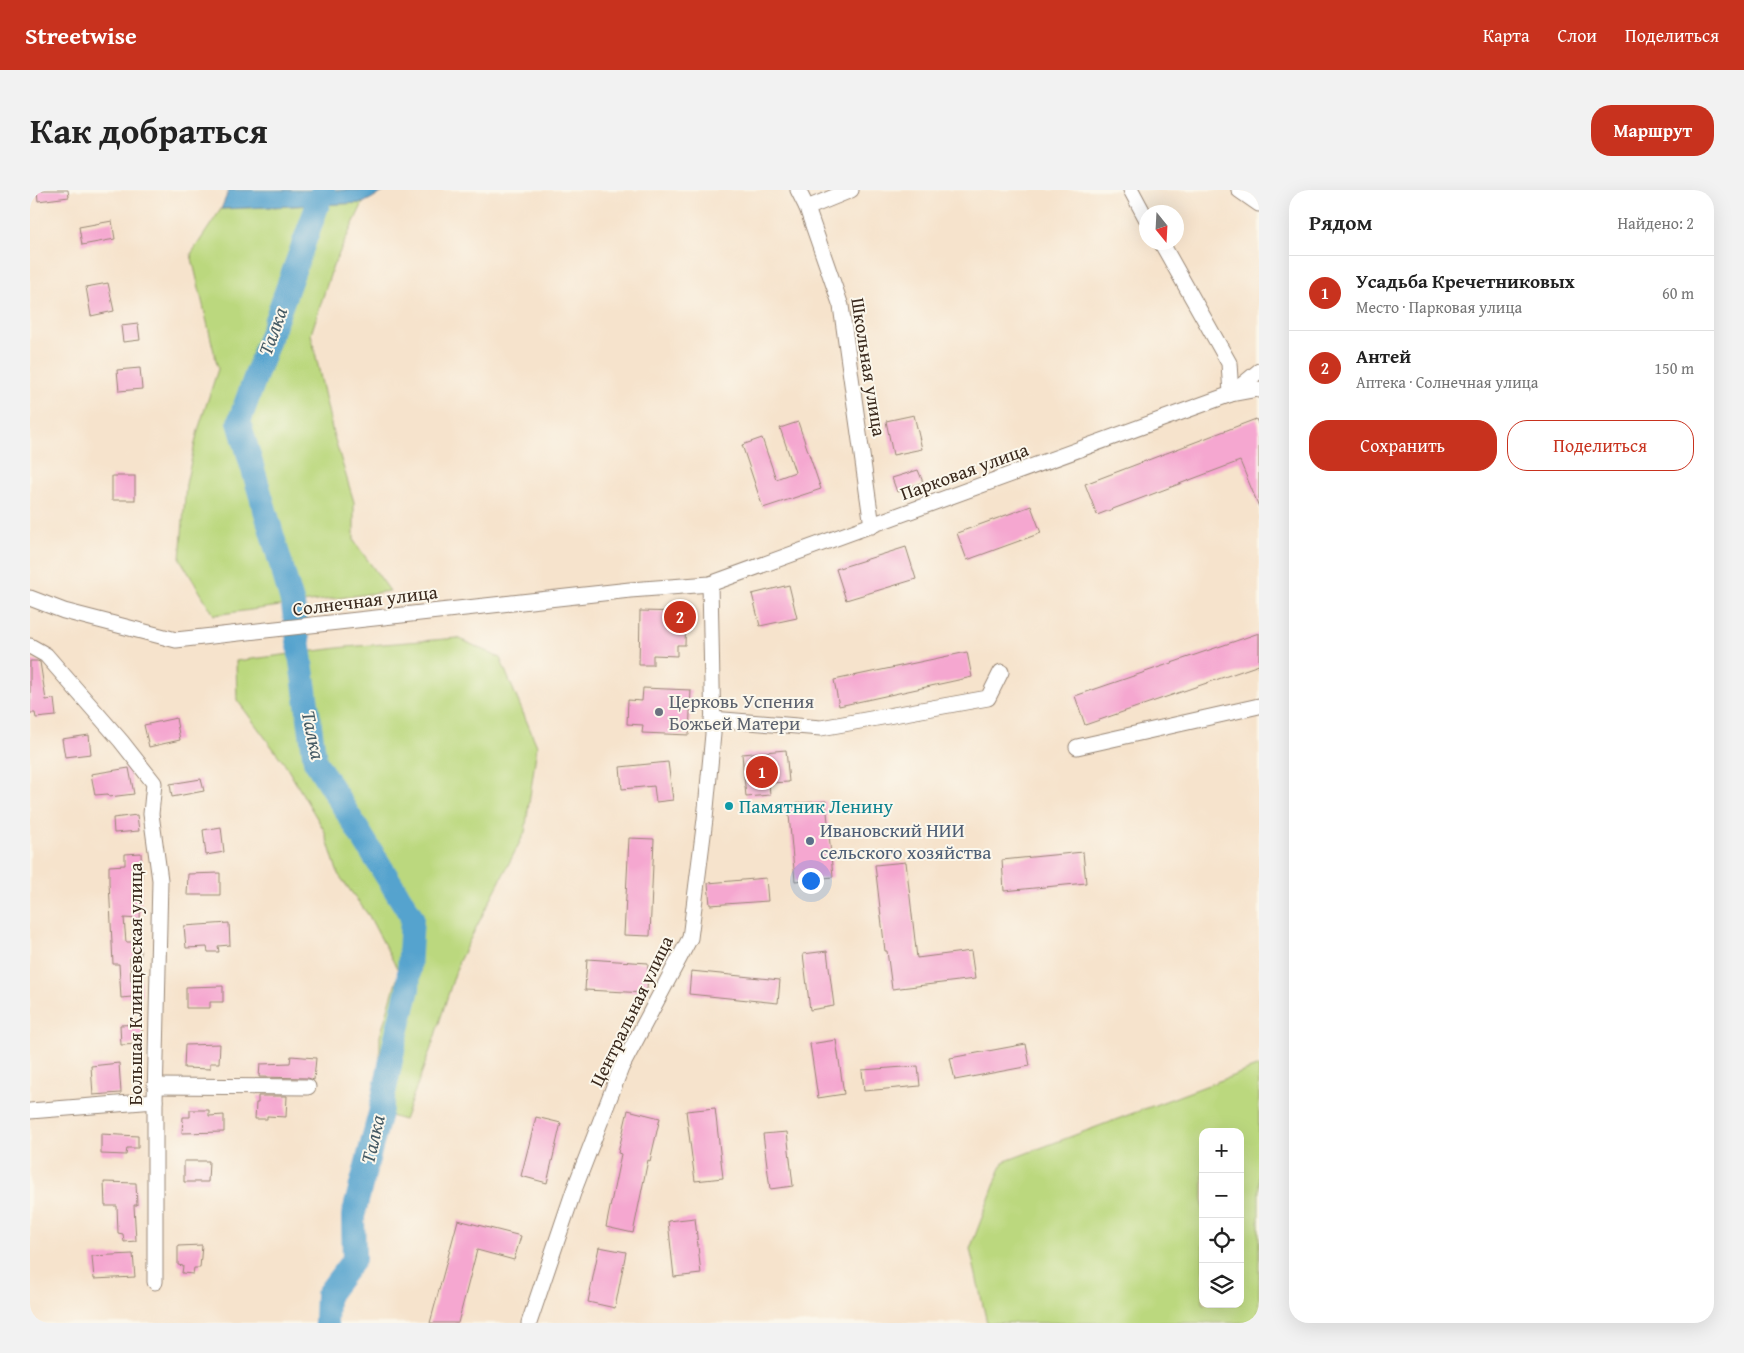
<!DOCTYPE html>
<html lang="ru">
<head>
<meta charset="utf-8">
<style>
	:root { --surface:#fff; --page:#f2f2f2; --text:#222; --muted:#767676; --line:#e0e0e0; --accent:#c8321e }
	body { margin:0; font-family:"Gentium Book Plus",serif; background:var(--page); color:var(--text) }
	.controls { position:absolute; right:15px; bottom:15px; display:grid; overflow:hidden; border-radius:10px; box-shadow:0 5px 20px #0002 }
	.controls button { width:45px; height:45px; display:grid; place-items:center; padding:0; border:0; border-bottom:1px solid var(--line); background:var(--surface); color:var(--text); font:25px sans-serif }
	.compass { position:absolute; left:1109px; top:15px; width:45px; height:45px; border-radius:50%; background:var(--surface); box-shadow:0 5px 20px #0002; rotate:162deg }
	.you { position:absolute; left:780px; top:690px; width:18px; height:18px; margin:-12px; border:4px solid #fff; border-radius:50%; background:#1a73e8; box-shadow:0 0 0 8px #1a73e833 }
	.badge { display:grid; place-items:center; width:32px; height:32px; border-radius:50%; background:var(--accent); color:#fff; font-size:16px; font-weight:700 }
	.pin { position:absolute; translate:-50% -50%; border:2px solid #fff; box-shadow:0 1px 5px #0006 }
	.list { margin:0; padding:0; list-style:none }
	h2 { display:flex; justify-content:space-between; align-items:center; height:65px; margin:0; padding:0 20px; font-size:21px }
	h2 small { font-size:16px; font-weight:400; color:var(--muted) }
	.list li { display:grid; grid-template-columns:32px 1fr auto; gap:15px; align-items:center; box-sizing:border-box; height:75px; padding:0 20px; border-top:1px solid var(--line) }
	.list b { display:block; font-size:19px; white-space:nowrap }
	.list p { margin:0; font-size:16px; white-space:nowrap; color:var(--muted) }
	.list em { font-size:16px; font-style:normal; color:var(--muted) }
	.actions { display:flex; gap:10px; padding:15px 20px }
	.actions a { flex:1; padding:11px 0; border:1px solid var(--accent); border-radius:20px; text-align:center; font-size:18px; color:var(--accent) }
	.actions .main { background:var(--accent); color:#fff }
	.icon { flex:none; width:28px; height:28px; fill:none; stroke:currentColor; stroke-width:2; stroke-linecap:round; stroke-linejoin:round }
	.map { position:relative; flex:none; width:1229px; height:1133px; overflow:hidden; border-radius:20px }
	header { display:flex; align-items:center; gap:30px; box-sizing:border-box; height:70px; padding:0 25px; background:var(--accent); color:#fff }
	header strong { font-size:24px }
	nav { display:flex; gap:28px; margin-inline-start:auto; font-size:18px }
	.intro { display:flex; align-items:center; justify-content:space-between; box-sizing:border-box; height:120px; padding:0 30px }
	h1 { margin:0; font-size:35px }
	.button { padding:12px 22px; border-radius:20px; background:var(--accent); color:#fff; font-size:18px; font-weight:700 }
	main { display:flex; gap:30px; padding:0 30px }
	aside { flex:1; background:var(--surface); border-radius:20px; box-shadow:0 5px 20px #0002 }
	.map>svg:first-child { display:block }
</style>
</head>
<body>
<header>
<strong>Streetwise</strong>
<nav><a>Карта</a><a>Слои</a><a>Поделиться</a></nav>
</header>
<div class="intro"><h1>Как добраться</h1><a class="button">Маршрут</a></div>
<main>
<div class="map">
<svg width="1229" height="1133" viewBox="0 0 1229 1133">
	<rect width="100%" height="100%" fill="#fbf7ec"/>
	<filter id="ink" filterUnits="userSpaceOnUse"><feTurbulence type="fractalNoise" baseFrequency=".02" numOctaves="2"/><feDisplacementMap in="SourceGraphic" scale="10" xChannelSelector="R" yChannelSelector="G"/><feConvolveMatrix kernelMatrix="1 2 1 2 8 2 1 2 1" color-interpolation-filters="sRGB"/></filter>
	<filter id="wash" filterUnits="userSpaceOnUse"><feTurbulence type="fractalNoise" baseFrequency=".0096" numOctaves="4" result="noise"/><feDisplacementMap in="SourceGraphic" scale="20" xChannelSelector="R" yChannelSelector="G"/><feGaussianBlur stdDeviation="1.12" result="paint"/><feColorMatrix in="noise" values="0 0 0 0 0 0 0 0 0 0 0 0 0 0 0 0 0 1.4 0 .05"/><feComposite in="paint" operator="in"/></filter>
	<g filter="url(#wash)">
		<rect width="100%" height="100%" fill="#f6e3cc"/>
		<g fill="#bbd87e" stroke="#7b814e" fill-rule="evenodd">
			<path d="M333 13 303 76 281 144 303 243 324 312V351L360 401 184 425 150 369 156 294 168 240 188 179 161 64 191 19Z"/>
			<path d="M428 448 470 468 507 556 495 642 429 771 401 858 374 930 350 923V846L369 782 339 726 308 684 294 640 254 573 207 510 206 471 316 457Z"/>
			<path d="M1229 876V1133H957L940 1059 973 972ZM1173 942H1210V1114H1173Z"/>
		</g>
		<path fill="#54a3ce" stroke="#486676" d="M199 0H357L333 13 191 19Z"/>
		<g fill="none" stroke-linecap="round" stroke-linejoin="round">
			<path stroke="#54a3ce" stroke-width="24" d="M293 0 209 232 263 415 285 571 382 727 378 799 365 851 350 923 323 1026 324 1069 297 1105 296 1133"/>
		</g>
		<g id="blocks">
			<g fill="#f5a7d0">
				<path d="M7 0H38L39 7 8 11Z"/>
				<path d="M82 31 85 49 52 55 49 37Z"/>
				<path d="M78 93 84 121 61 126 56 97Z"/>
				<path d="M108 134 110 150 93 152 91 136Z"/>
				<path d="M110 178 112 199 89 201 87 180Z"/>
				<path d="M884 225 892 259 863 265 856 231Z"/>
				<path d="M1226 229 1229 236V317L1210 271 1067 325 1055 294Z"/>
				<path d="M768 232 791 299 733 318 712 255 732 248 746 289 765 282 750 238Z"/>
				<path d="M888 280 893 292 867 302 862 288Z"/>
				<rect x="82" y="286" width="23" height="24"/>
				<path d="M1001 316 1011 343 937 370 927 343Z"/>
				<path d="M876 357 886 389 816 410 806 379Z"/>
				<path d="M759 395 767 428 730 436 722 404Z"/>
				<path d="M610 421 656 422 655 455H647V466L623 465V475H609Z"/>
				<path d="M1229 443V475L1055 535 1045 506Z"/>
				<path d="M937 462 942 487 809 516 804 490Z"/>
				<path d="M0 471H7L10 472 16 510 24 509 26 526 6 528 5 523H0Z"/>
				<path d="M613 498 661 500 659 545 612 543 613 535 597 534 598 510 612 511Z"/>
				<path d="M146 528 150 550 119 557 114 535Z"/>
				<path d="M59 545 61 564 35 567 32 549Z"/>
				<path d="M756 560 759 592 739 593 740 605 716 607 712 564Z"/>
				<path d="M638 572 643 610 626 612 624 596 592 599 590 577Z"/>
				<path d="M99 578 104 604 79 607 78 604 65 605 61 584Z"/>
				<path d="M171 589 174 601 142 607 140 594Z"/>
				<path d="M796 611 803 687 765 691 758 614Z"/>
				<path d="M107 625 109 641 84 643 83 628Z"/>
				<path d="M191 637 194 662 176 665 173 640Z"/>
				<path d="M599 648 624 649 620 746 594 745Z"/>
				<path d="M1053 662 1056 693 974 701 972 670Z"/>
				<path d="M111 663 112 686 110 729 94 728 96 752H110L111 766 100 768 101 790H111L112 806 91 808 89 774H83L79 692V676L95 675V664Z"/>
				<path d="M876 672 887 768 941 761 945 789 862 799 857 761H855L845 675Z"/>
				<path d="M190 683V705H157L158 684Z"/>
				<path d="M736 688 738 711 680 715 678 693Z"/>
				<path d="M199 733 200 755 188 756 189 762H178L177 757 156 758 154 736Z"/>
				<path d="M797 761 804 816 780 820 773 764Z"/>
				<path d="M557 769 618 773 617 803 555 800Z"/>
				<path d="M661 781 750 790 748 813 659 804Z"/>
				<path d="M193 796V812H180V818H156V797Z"/>
				<path d="M112 834V854L91 855 90 835Z"/>
				<path d="M806 850 814 904 788 908 780 854Z"/>
				<path d="M190 854 189 873H180V879L154 878 155 855Z"/>
				<path d="M996 854 1000 876 925 890 920 868Z"/>
				<path d="M261 866 286 868 284 890 278 888 229 887 230 874 260 873Z"/>
				<path d="M89 873 91 903 63 905 61 876Z"/>
				<path d="M888 876 890 896 834 901 832 880Z"/>
				<path d="M257 906 256 927 237 926V929H225L226 913H228V906Z"/>
				<path d="M685 918 693 988 665 991 656 921Z"/>
				<path d="M160 920H179V926L194 925V942L152 943 153 927H160Z"/>
				<path d="M598 920 630 928 620 971 618 970 603 1043 576 1037 591 964 588 963Z"/>
				<path d="M506 927 531 933 517 993 491 986Z"/>
				<path d="M757 942 763 996 740 999 733 944Z"/>
				<path d="M71 944 108 946V958H97L96 965 71 964Z"/>
				<path d="M154 971H179L178 992H154Z"/>
				<path d="M74 992 106 993 107 1015H104L106 1051 94 1052 93 1044 88 1043 87 1016H75Z"/>
				<path d="M665 1028 671 1084 644 1087 638 1031Z"/>
				<path d="M428 1030 491 1046 484 1070 447 1060 428 1133H400Z"/>
				<path d="M172 1055 170 1078H164L163 1084 152 1083 153 1076 148 1075V1056Z"/>
				<path d="M569 1057 596 1062 585 1118 558 1112Z"/>
				<path d="M103 1064 105 1087 64 1089 62 1066Z"/>
			</g>
		</g>
	</g>
	<g filter="url(#ink)">
		<use href="#blocks" fill-opacity="0" stroke="#988675" stroke-width="1"/>
		<g fill="none" stroke-linecap="round" stroke-linejoin="round">
			<g stroke="#988675" stroke-width="17">
				<g id="minor">
					<path d="M768 0 777 18 811 116 842 336"/>
					<path d="M1101 0 1116 28"/>
					<path d="M1209 0 1229 14"/>
					<path d="M777 18 821 0"/>
					<path d="M1131 52 1199 173 1201 204 1228 199 1229 200"/>
					<path d="M0 408 34 421 146 450 600 400 680 394 1201 204 1229 181"/>
					<path d="M0 456 16 465 91 551 124 593 121 624 130 690 125 911V1092"/>
					<path d="M682 529 791 538 958 508 971 482"/>
					<path d="M1047 557 1229 516"/>
					<path d="M125 896 278 897"/>
					<path d="M0 921 125 911"/>
					<path d="M499 1133 544 1000 591 878 660 748 675 629 683 544 680 394"/>
				</g>
			</g>
			<use href="#minor" stroke="#fff" stroke-width="15"/>
		</g>
	</g>
	<circle fill="#6b7280" stroke="#fbf7ec" stroke-width="2" cx="629" cy="522" r="5"/>
	<circle fill="#0f9aa8" stroke="#fbf7ec" stroke-width="2" cx="699" cy="616" r="5"/>
	<circle fill="#5c6f8a" stroke="#fbf7ec" stroke-width="2" cx="780" cy="651" r="5"/>
	<g text-anchor="middle" dominant-baseline="central" stroke-width="4" stroke-linejoin="round" paint-order="stroke">
		<g font-size="19" fill="#3b2a1e" stroke="#fbf7ec">
			<text transform="translate(839 177) rotate(81)">Школьная улица</text>
			<text transform="translate(934 281) rotate(-20)">Парковая улица</text>
			<text transform="translate(335 410) rotate(-7)">Солнечная улица</text>
			<text transform="translate(105 794) rotate(-90)">Большая Клинцевская улица</text>
			<text transform="translate(601 821) rotate(-64)">Центральная улица</text>
		</g>
		<g font-size="19" fill="#5b616d" stroke="#fbf7ec" text-anchor="start">
			<text x="639" y="511">Церковь Успения<tspan x="639" dy="22">Божьей Матери</tspan></text>
		</g>
		<g font-size="19" fill="#0d838f" stroke="#fbf7ec" text-anchor="start">
			<text x="709" y="616">Памятник Ленину</text>
		</g>
		<g font-size="19" fill="#4e5e75" stroke="#fbf7ec" text-anchor="start">
			<text x="790" y="640">Ивановский НИИ<tspan x="790" dy="22">сельского хозяйства</tspan></text>
		</g>
		<g font-size="20" font-style="italic" fill="#455a64" stroke="#fbf7ec">
			<text transform="translate(242 141) rotate(-70)">Талка</text>
			<text transform="translate(284 545) rotate(78)">Талка</text>
			<text transform="translate(342 949) rotate(-77)">Талка</text>
		</g>
	</g>
</svg>
<div class="controls">
<button>+</button>
<button>−</button>
<button><svg class="icon" aria-label="locate" viewBox="0 0 24 24"><circle cx="12" cy="12" r="6"/><path d="M12 2v4M12 18v4M2 12h4M18 12h4"/></svg></button>
<button><svg class="icon" aria-label="layers" viewBox="0 0 24 24"><path d="M12 4l9 5-9 5-9-5zM3 14l9 5 9-5"/></svg></button>
</div>
<svg class="compass" viewBox="-18 -18 36 36"><path d="M0-13l5 13h-10z" fill="#e53935"/><path d="M0 13l5-13h-10z" fill="#767676"/></svg>
<div class="you"></div>
<div class="pin badge" style="left:732px;top:582px">1</div>
<div class="pin badge" style="left:650px;top:427px">2</div>
</div>
<aside>
<h2>Рядом<small>Найдено: 2</small></h2>
<ul class="list">
<li><span class="badge">1</span><div><b>Усадьба Кречетниковых</b><p>Место · Парковая улица</p></div><em>60 m</em></li>
<li><span class="badge">2</span><div><b>Антей</b><p>Аптека · Солнечная улица</p></div><em>150 m</em></li>
</ul>
<div class="actions"><a class="main">Сохранить</a><a>Поделиться</a></div>
</aside>
</main>
</body>
</html>
